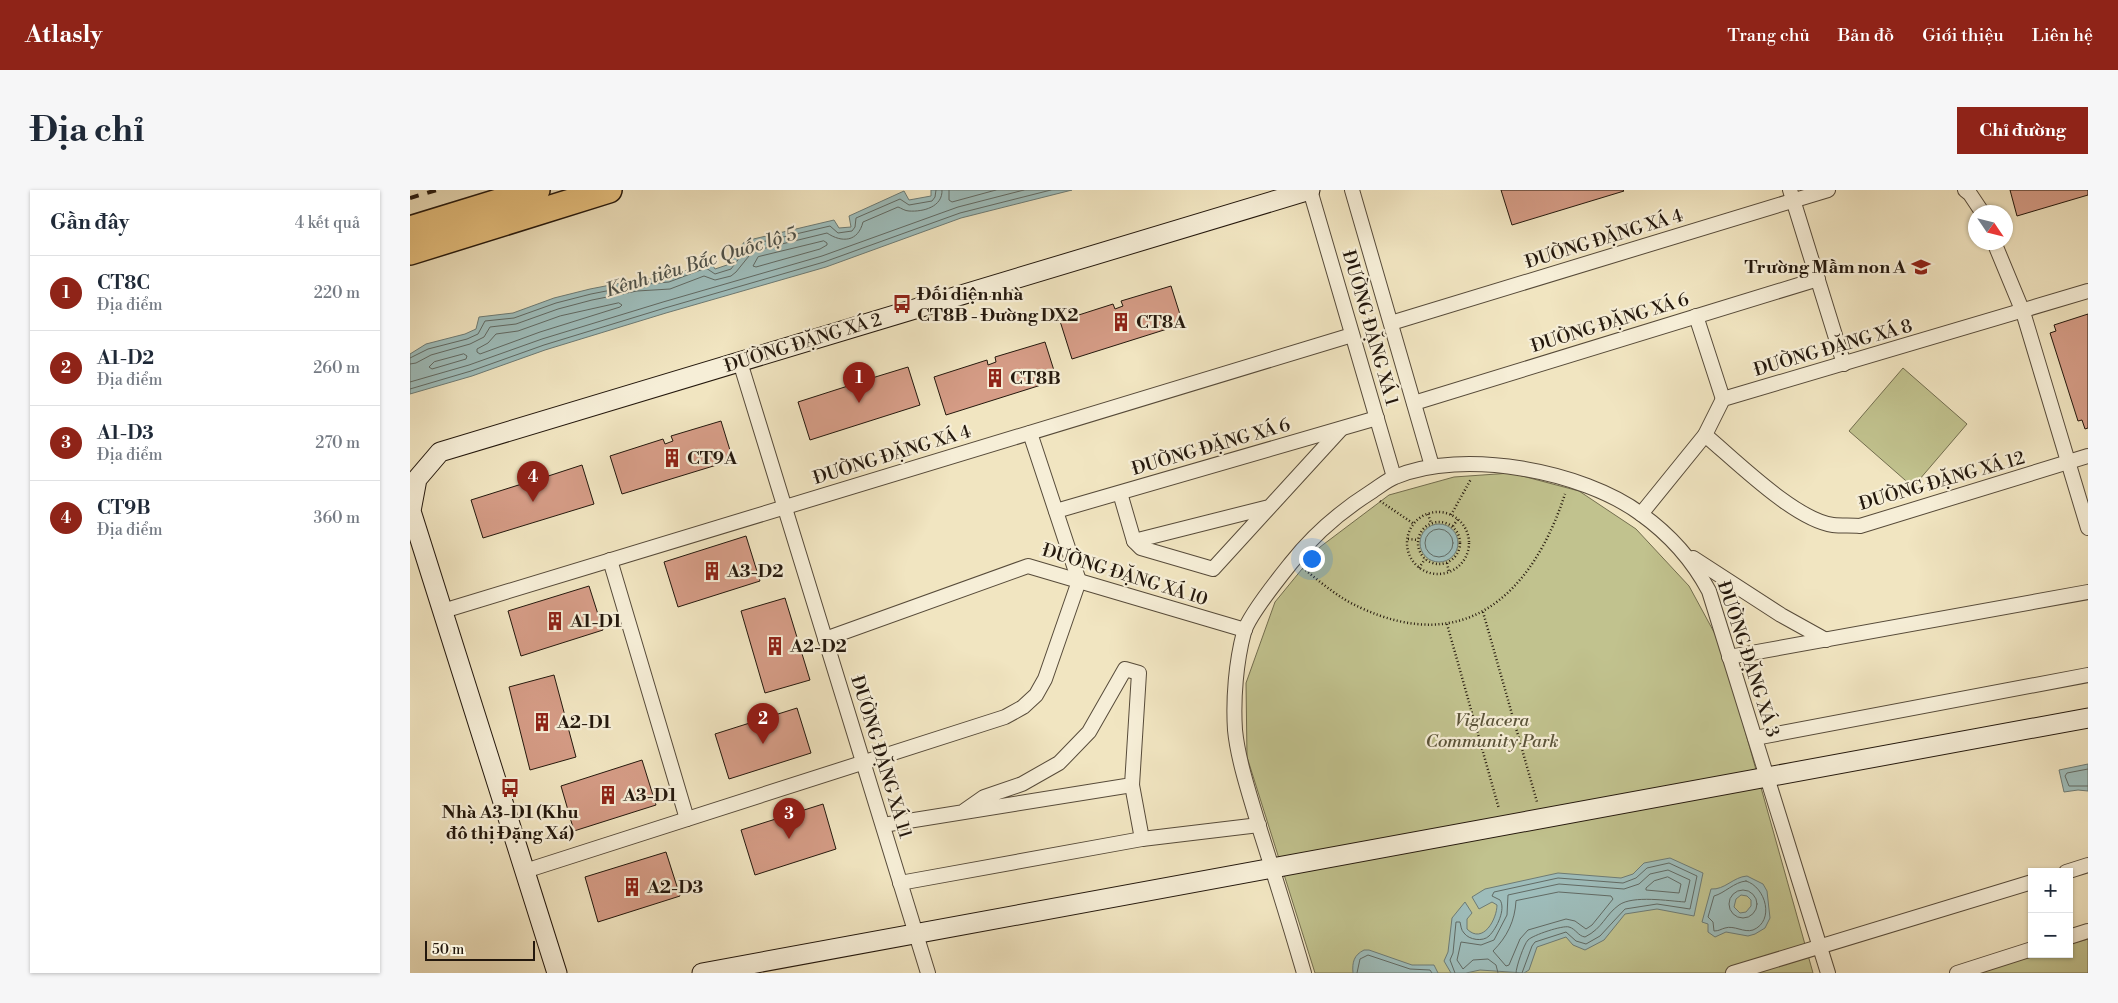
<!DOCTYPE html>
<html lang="vi">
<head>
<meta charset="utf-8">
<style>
	:root { --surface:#fff; --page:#f6f6f7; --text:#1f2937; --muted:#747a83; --line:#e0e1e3; --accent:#8f2418 }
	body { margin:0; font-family:"Libre Bodoni",serif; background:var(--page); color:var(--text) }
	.controls { position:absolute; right:15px; bottom:15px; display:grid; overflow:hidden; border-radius:0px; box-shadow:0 1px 4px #0004 }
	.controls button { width:45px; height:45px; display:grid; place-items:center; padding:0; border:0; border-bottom:1px solid var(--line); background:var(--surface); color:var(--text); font:25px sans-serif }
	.compass { position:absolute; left:1558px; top:15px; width:45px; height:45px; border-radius:50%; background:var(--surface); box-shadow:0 1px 4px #0004; rotate:125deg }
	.scale { position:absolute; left:15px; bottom:12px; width:110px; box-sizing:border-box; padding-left:5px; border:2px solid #24180d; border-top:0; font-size:14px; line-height:18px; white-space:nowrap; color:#24180d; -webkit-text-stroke:4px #f6eed7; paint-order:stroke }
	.you { position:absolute; left:901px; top:368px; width:18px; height:18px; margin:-12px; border:4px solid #fff; border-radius:50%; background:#1a73e8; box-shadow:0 0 0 8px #1a73e833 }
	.badge { display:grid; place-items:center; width:32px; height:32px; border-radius:50%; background:var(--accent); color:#fff; font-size:16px; font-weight:700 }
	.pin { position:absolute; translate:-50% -41px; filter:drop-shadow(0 1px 2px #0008) }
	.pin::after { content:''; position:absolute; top:26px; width:18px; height:15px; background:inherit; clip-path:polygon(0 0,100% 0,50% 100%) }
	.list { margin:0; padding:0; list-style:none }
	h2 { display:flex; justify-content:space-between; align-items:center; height:65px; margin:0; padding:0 20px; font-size:21px }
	h2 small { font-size:16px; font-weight:400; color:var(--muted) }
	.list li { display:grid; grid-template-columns:32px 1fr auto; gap:15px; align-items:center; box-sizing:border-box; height:75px; padding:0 20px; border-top:1px solid var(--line) }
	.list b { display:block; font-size:19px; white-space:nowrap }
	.list p { margin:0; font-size:16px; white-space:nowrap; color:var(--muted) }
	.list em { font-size:16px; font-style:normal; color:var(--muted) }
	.map { position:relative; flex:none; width:1678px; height:783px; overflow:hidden; border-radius:0px }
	header { display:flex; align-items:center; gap:30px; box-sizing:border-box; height:70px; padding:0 25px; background:var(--accent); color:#fff }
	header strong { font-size:24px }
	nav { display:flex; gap:28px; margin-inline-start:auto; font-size:18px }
	.intro { display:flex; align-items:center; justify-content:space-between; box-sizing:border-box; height:120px; padding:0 30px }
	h1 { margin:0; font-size:35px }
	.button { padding:12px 22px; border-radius:0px; background:var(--accent); color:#fff; font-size:18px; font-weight:700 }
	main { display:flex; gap:30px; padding:0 30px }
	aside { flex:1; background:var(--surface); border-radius:0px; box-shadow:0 1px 4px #0004 }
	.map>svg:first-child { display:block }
</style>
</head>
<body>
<header>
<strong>Atlasly</strong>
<nav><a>Trang chủ</a><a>Bản đồ</a><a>Giới thiệu</a><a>Liên hệ</a></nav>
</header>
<div class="intro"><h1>Địa chỉ</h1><a class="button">Chỉ đường</a></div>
<main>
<aside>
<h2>Gần đây<small>4 kết quả</small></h2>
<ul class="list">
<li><span class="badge">1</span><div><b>CT8C</b><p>Địa điểm</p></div><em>220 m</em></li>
<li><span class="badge">2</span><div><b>A1-D2</b><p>Địa điểm</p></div><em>260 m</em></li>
<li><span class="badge">3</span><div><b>A1-D3</b><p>Địa điểm</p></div><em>270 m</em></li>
<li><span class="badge">4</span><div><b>CT9B</b><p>Địa điểm</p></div><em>360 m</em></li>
</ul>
</aside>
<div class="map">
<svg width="1678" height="783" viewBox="0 0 1678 783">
	<rect width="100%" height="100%" fill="#f1e5c1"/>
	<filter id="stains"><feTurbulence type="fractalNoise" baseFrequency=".004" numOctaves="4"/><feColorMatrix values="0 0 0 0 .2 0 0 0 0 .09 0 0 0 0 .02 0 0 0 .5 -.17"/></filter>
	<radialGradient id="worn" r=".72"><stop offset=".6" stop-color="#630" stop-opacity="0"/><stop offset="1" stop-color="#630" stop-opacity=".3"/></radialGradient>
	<g fill="#c1c28e" stroke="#726d4e">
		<path d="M1493 178 1557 234 1503 297 1439 241Z"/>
		<path d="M1101 283 1169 301 1226 339 1279 396 1311 455 1403 783H905L837 567 836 493 865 412 910 357 979 305 1044 287Z"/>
		<path d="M1678 749V783H1569L1628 764H1659V754Z"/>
	</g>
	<g fill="#9ebdbb" stroke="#6d7b75" fill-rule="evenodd">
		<path d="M521 0H662L551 28 416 77 256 123 135 160 62 186 0 204V164L16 154 55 144 66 139 69 127 103 123 144 108 180 99 226 90 257 88 300 71 305 79 317 75 335 51 424 30 429 38 441 37 439 26 494 1 499 10 521 6Z"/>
		<circle cx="1029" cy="353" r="19"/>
		<path d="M1678 574V601L1668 600 1654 602 1649 580Z"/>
		<path d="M1260 668 1293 683 1284 726 1247 719 1215 724 1194 750 1175 760 1163 755 1156 747 1127 757 1119 780 1114 783 1070 780 1056 783H1041L1034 771 1038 762 1042 728 1055 712 1062 723 1057 729V739C1073 755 1087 729 1087 715L1082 712 1069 719 1062 707 1075 699 1148 683 1211 688 1223 684 1234 673Z"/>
		<path d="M1337 686 1353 694 1357 701 1360 728 1355 738 1345 744 1338 746 1316 742 1305 747 1298 742V734L1292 732 1301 699C1315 700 1323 687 1337 686ZM1331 705 1337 706 1341 710V716L1336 722 1330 723 1324 717 1326 709Z"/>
		<path d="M954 760H959L1002 775H1024L1028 783H943C942 772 944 765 954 760Z"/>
	</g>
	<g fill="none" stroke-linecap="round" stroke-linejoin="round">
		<g stroke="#616a64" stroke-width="1">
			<path d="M539 0V10L542 12 586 0"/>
			<path d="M414 51 417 53V55L410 59 346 77 343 76 348 67Z"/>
			<path d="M209 113 212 115 210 117 130 142 70 164 67 162V159L78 153 86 144 108 141 150 126Z"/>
			<path d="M54 164 57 166 56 169 22 179 19 177 24 172Z"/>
			<path d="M0 168 18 159 57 149 68 144 75 131 104 128 146 113 181 104 227 95 259 92 296 78 305 84 321 79 339 55 420 36 428 43 442 41 445 37 446 28 490 9 499 15 522 11 525 7 526 0"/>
			<path d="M0 174 6 173 21 165 60 154 74 147 80 137 106 134 148 119 182 110 227 101 260 99 294 86 305 90 321 86 326 82 343 61 417 43C432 53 448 52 453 32L488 17C491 18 495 21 499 21 513 22 533 17 532 0"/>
			<path d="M0 192 59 175 132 149 253 112 412 66 548 17 614 0"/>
			<path d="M0 199 61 181 134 155 255 118 414 72 550 23 641 0"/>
			<circle cx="1029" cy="353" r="14"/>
			<path d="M1678 579 1657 583 1655 586 1659 596H1678"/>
			<path d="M1258 687 1271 694 1269 703 1236 700V698L1244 691Z"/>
			<path d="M1336 691C1356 697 1365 731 1343 740 1334 743 1324 735 1315 738 1311 739 1309 741 1304 741L1303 732 1298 727 1304 706C1315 703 1324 692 1336 691Z"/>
			<circle cx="1333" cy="714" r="14"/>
			<path d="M1149 702 1201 706 1203 709 1182 735 1176 739 1165 731 1156 729 1118 740 1110 749 1099 775 1096 776 1083 761C1097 747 1105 731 1106 711Z"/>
			<path d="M947 783 950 769 958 765 1000 779 1020 780 1022 783"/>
			<path d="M1045 783 1040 770 1043 763 1046 732H1050C1051 736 1051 740 1054 743 1059 750 1073 752 1079 746 1087 738 1096 719 1090 710L1082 706 1084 702 1148 688 1213 693 1226 688 1237 678 1259 673 1287 686 1280 719 1247 714 1215 719 1190 746 1176 754 1166 751 1156 742 1125 752 1122 756 1112 783"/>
			<path d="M1088 783 1086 775 1078 769 1063 770 1053 779 1047 770 1051 752 1071 755 1084 750 1097 725 1098 705 1149 694 1214 699 1229 694 1240 684 1258 680 1280 690 1275 712C1259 711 1223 705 1209 715 1195 725 1193 738 1175 747 1168 746 1166 739 1159 737 1153 735 1123 745 1118 750 1114 754 1106 777 1106 783"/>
		</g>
	</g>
	<g fill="#d59c86" stroke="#24180d">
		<path d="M1091 0H1213L1214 1 1102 35Z"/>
		<path d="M1600 0H1678V5L1607 26Z"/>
		<path d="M761 96 773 134 662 169 650 131 703 114 705 119 713 116 711 111Z"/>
		<path d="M1678 124V238L1675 239 1672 230 1668 231 1640 143 1646 141 1644 135Z"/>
		<path d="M635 152 647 190 536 225 524 187 577 170 578 175 586 172 585 167Z"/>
		<path d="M498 177 510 215 400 250 388 212 441 195 442 200 450 197 449 192Z"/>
		<path d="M311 231 323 270 212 304 200 266 253 249 255 254 263 251 261 246Z"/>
		<path d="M172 275 184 314 73 348 61 310 115 293 116 298 124 295 123 291Z"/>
		<path d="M336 346 350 391 268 417 254 372Z"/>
		<path d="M179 396 193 440 111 466 98 421Z"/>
		<path d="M375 408 400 490 355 503 331 421Z"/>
		<path d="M144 485 166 567 120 580 99 497Z"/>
		<path d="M387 518 401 563 319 589 305 544Z"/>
		<path d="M232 570 246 615 164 641 151 596Z"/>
		<path d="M413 614 426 659 345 685 331 640Z"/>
		<path d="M256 662 270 706 188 732 175 687Z"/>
	</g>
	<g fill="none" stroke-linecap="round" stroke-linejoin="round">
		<g stroke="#574b3a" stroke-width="16">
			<g id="street">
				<path d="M900 0 984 287"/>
				<path d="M942 0 1022 276"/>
				<path d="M1380 0 1434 174"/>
				<path d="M1555 0 1560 4 1572 22"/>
				<path d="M1584 52 1613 122 1678 338"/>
				<path d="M1286 126 1313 209"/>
				<path d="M981 133 1418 0"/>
				<path d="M330 172 518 783"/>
				<path d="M1004 213 1408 89"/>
				<path d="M1295 245C1325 270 1385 330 1423 335 1432 336 1442 335 1450 336L1678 266"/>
				<path d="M710 303 724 351"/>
				<path d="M859 317 724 351 731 358 803 379 931 239"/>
				<path d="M646 321 967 228"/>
				<path d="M1231 324 1295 245 1313 209 1678 101"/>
				<path d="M1283 368 1371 425 1416 450"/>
				<path d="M200 370 277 629"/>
				<path d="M33 421 942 145"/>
				<path d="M415 449 618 376 835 440"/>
				<path d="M1319 467 1678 402"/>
				<path d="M1345 548 1678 485"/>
				<path d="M722 595 732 649"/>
				<path d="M473 635 722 595 729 483 715 479 679 542 649 573 612 594 574 607 554 621"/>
				<path d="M115 681 595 527 613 517 626 505 635 489 669 391 620 243"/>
				<path d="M1656 682 1678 675"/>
				<path d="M490 693 732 649 849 635"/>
				<path d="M1659 747 1678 741"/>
				<path d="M894 783C880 735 865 687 850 640 841 609 828 571 825 540 823 509 826 472 834 442 839 425 869 388 881 373 904 344 931 321 961 302 969 297 977 290 985 287 1053 258 1173 281 1231 324 1259 344 1283 371 1299 401L1418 783"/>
				<path d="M1323 783 1622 692"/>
				<path d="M1547 783 1622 759"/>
			</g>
		</g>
		<g stroke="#24180d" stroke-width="21">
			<g id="secondary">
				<path d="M147 783 1 321 7 289 30 262 900 0"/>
				<path d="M292 783 1678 528"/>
			</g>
		</g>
		<g stroke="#24180d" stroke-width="28">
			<g id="highway">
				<path d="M0 39 127 0"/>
				<path d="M0 62 199 0"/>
			</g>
		</g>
		<g stroke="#24180d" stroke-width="2.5" stroke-dasharray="1 2.5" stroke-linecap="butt">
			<path d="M970 311 1004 334"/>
			<circle cx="1028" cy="353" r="31"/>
			<path d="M1018 324 1021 333"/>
			<path d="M1041 325 1061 289"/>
			<circle cx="1029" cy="353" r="21"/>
			<path d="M1043 336 1048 329"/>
			<path d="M998 349 1008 350"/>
			<path d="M1037 373 1039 382"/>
			<path d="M893 378C910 392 929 408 949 417 1057 468 1123 402 1155 304"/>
			<path d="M1009 378 1015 369"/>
			<path d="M1073 422 1127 612"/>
			<path d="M1037 434 1089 619"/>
		</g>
		<use href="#street" stroke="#f6eed7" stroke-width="14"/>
		<use href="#secondary" stroke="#f6eed7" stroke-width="19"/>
		<use href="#highway" stroke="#e8c280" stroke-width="25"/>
		<path stroke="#24180d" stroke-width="4" stroke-dasharray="9 9" stroke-linecap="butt" d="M0 8 27 0"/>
	</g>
	<defs>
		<g id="school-bare" transform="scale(1.5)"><path d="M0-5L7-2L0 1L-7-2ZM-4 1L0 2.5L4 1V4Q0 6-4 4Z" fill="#8f2418" stroke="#f6eed7" stroke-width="2.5" paint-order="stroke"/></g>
		<g id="bus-bare" transform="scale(1.5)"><path d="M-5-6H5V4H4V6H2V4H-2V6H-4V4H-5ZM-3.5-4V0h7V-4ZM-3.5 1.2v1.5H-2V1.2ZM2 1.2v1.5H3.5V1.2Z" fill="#8f2418" stroke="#f6eed7" stroke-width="2.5" paint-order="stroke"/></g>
		<g id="building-bare" transform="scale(1.5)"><path d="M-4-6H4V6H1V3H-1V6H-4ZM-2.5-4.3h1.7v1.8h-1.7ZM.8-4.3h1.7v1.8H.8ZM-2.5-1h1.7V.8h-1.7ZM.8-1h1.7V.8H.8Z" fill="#8f2418" stroke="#f6eed7" stroke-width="2.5" paint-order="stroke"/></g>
	</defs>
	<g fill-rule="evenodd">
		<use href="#school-bare" x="1511" y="77"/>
		<use href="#bus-bare" x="492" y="114"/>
		<use href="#building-bare" x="711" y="132"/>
		<use href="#building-bare" x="585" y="188"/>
		<use href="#building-bare" x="262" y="268"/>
		<use href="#building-bare" x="302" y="381"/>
		<use href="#building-bare" x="145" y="431"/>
		<use href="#building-bare" x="365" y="456"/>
		<use href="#building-bare" x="132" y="532"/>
		<use href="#bus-bare" x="100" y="598"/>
		<use href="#building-bare" x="198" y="605"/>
		<use href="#building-bare" x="222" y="697"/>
	</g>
	<g text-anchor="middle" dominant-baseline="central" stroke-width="4.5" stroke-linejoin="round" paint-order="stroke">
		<g font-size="18" fill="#24180d" stroke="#f6eed7">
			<text transform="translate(1194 49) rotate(-17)">ĐƯỜNG ĐẶNG XÁ 4</text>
			<text transform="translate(1200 133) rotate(-17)">ĐƯỜNG ĐẶNG XÁ 6</text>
			<text transform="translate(960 138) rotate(74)">ĐƯỜNG ĐẶNG XÁ 1</text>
			<text transform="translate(393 153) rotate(-17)">ĐƯỜNG ĐẶNG XÁ 2</text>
			<text transform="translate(1423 158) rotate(-16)">ĐƯỜNG ĐẶNG XÁ 8</text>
			<text transform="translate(801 257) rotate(-16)">ĐƯỜNG ĐẶNG XÁ 6</text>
			<text transform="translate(482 265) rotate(-17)">ĐƯỜNG ĐẶNG XÁ 4</text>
			<text transform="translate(1532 291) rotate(-16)">ĐƯỜNG ĐẶNG XÁ 12</text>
			<text transform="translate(715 385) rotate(17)">ĐƯỜNG ĐẶNG XÁ 10</text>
			<text transform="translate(1338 469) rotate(72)">ĐƯỜNG ĐẶNG XÁ 3</text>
			<text transform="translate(471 567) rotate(73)">ĐƯỜNG ĐẶNG XÁ 11</text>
		</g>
		<g font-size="18" font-weight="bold" fill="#24180d" stroke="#f6eed7" text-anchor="start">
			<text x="1496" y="77" text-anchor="end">Trường Mầm non A</text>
			<text x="507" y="104">Đối diện nhà<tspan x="507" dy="21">CT8B - Đường DX2</tspan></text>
			<text x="726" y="132">CT8A</text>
			<text x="600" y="188">CT8B</text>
			<text x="277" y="268">CT9A</text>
			<text x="317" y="381">A3-D2</text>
			<text x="160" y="431">A1-D1</text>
			<text x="380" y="456">A2-D2</text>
			<text x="147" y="532">A2-D1</text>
			<text x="213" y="605">A3-D1</text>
			<text x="100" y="622" text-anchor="middle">Nhà A3-D1 (Khu<tspan x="100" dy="21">đô thị Đặng Xá)</tspan></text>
			<text x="237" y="697">A2-D3</text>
		</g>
		<g font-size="18" font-style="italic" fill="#5b543a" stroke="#f6eed7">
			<text x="1082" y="530">Viglacera<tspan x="1082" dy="21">Community Park</tspan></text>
		</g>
		<g font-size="19" font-style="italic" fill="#4f524a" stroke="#f6eed7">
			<text transform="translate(291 72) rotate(-17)">Kênh tiêu Bắc Quốc lộ 5</text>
		</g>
	</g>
	<rect width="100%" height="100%" filter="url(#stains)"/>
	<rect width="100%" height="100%" fill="url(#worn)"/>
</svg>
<div class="controls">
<button>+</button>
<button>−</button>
</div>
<svg class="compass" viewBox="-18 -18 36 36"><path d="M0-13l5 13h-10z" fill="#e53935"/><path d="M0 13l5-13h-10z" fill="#747a83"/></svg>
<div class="scale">50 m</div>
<div class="you"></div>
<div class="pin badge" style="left:449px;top:213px">1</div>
<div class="pin badge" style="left:353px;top:554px">2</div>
<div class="pin badge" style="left:379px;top:649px">3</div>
<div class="pin badge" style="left:123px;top:312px">4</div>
</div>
</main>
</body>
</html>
